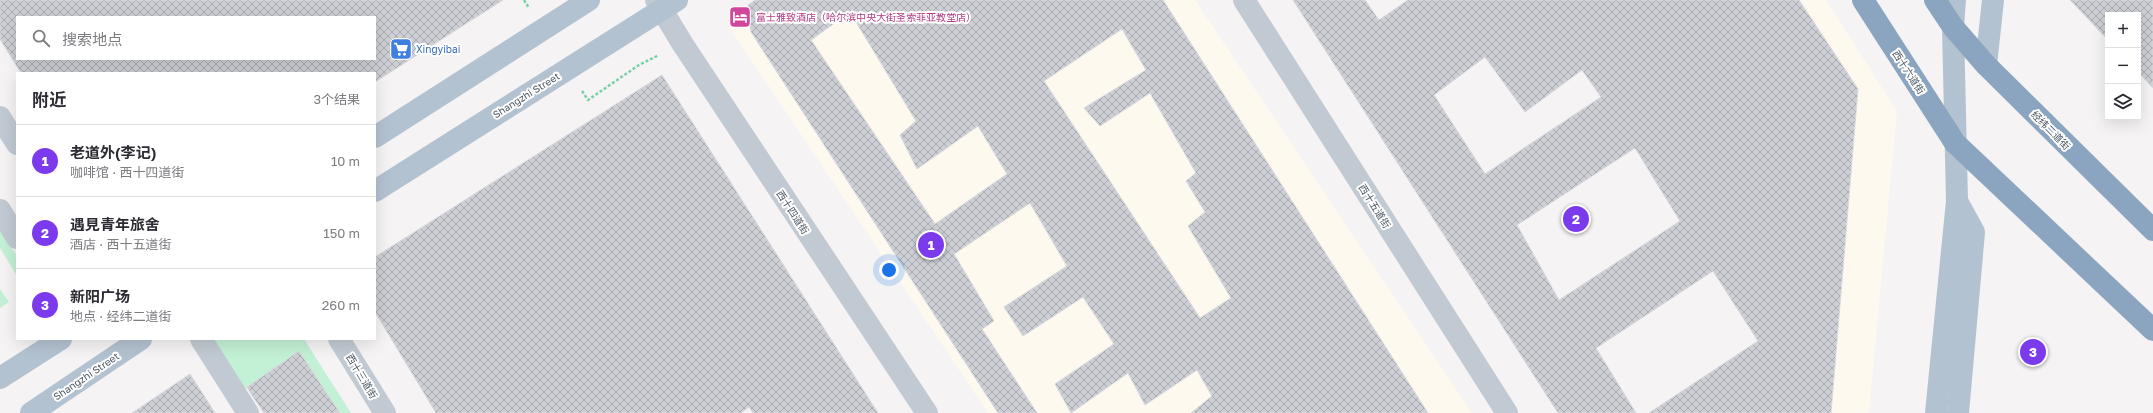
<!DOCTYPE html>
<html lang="zh">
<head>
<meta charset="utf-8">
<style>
	:root { --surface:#fff; --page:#f2f2f3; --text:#2b2b33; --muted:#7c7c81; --line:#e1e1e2; --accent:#7c3aed }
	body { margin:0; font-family:"Golos Text","Noto Sans SC",sans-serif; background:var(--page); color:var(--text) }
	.controls { position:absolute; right:12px; top:12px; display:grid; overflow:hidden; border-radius:0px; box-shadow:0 4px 16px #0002 }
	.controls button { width:36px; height:36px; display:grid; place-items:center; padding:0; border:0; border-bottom:1px solid var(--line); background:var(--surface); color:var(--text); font:20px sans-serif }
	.you { position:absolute; left:889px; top:270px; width:14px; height:14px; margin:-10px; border:3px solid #fff; border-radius:50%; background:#1a73e8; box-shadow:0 0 0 6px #1a73e833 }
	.badge { display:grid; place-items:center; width:26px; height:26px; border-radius:50%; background:var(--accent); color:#fff; font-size:13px; font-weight:700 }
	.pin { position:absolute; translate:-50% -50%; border:2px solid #fff; box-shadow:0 1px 4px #0006 }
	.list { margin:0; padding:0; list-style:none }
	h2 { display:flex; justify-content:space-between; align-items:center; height:52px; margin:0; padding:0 16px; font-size:17px }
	h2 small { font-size:13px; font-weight:400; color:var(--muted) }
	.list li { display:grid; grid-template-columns:26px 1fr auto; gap:12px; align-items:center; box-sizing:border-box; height:72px; padding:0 16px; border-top:1px solid var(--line) }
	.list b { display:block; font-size:15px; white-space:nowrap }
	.list p { margin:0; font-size:13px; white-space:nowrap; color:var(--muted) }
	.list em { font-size:13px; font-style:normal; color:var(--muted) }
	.icon { flex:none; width:22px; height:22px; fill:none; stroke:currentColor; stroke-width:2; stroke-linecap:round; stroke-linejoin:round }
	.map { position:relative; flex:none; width:2153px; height:413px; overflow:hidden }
	.search { position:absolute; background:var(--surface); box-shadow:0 4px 16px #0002; left:16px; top:16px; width:360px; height:44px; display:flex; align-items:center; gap:10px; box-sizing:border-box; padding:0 14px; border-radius:0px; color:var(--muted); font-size:15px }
	.panel { position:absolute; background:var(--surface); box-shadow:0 4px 16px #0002; left:16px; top:72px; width:360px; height:268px; border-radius:0px }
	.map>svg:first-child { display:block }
</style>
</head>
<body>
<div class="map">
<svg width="2153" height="413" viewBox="0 0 2153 413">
	<defs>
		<pattern id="building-cross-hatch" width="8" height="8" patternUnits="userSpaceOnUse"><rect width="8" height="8" fill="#cdcfd5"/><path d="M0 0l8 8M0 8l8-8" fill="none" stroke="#a8abb0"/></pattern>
	</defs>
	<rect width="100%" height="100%" fill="#f5f3f3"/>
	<g fill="#fdf9ef">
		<path d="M769 0H1195L1472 413H988L729 27Z"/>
		<path d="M1578 0H1826L1897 111 1869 413H1832Z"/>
	</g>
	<g fill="#c3f1d5">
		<path d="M0 230 17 256V276L0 248Z"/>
		<path d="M0 289 9 302 0 308Z"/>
		<path d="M211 339H304L351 413H340L299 352 241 392Z"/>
	</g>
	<g fill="url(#building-cross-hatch)" stroke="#d7d9de" fill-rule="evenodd">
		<path d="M0 0H503L375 82V73H21L0 39ZM17 17H375V59H17Z"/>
		<path d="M755 0H1163L1428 413H1191L1212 396 1197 370 1145 405 1128 373 1071 413 1055 384 1114 344 1083 297 1023 336 1004 307 1067 266 1030 203 954 254 994 321 982 329 1037 413H998L751 32 748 5ZM850 12 916 121 900 135 917 169 978 126 1007 174 935 224 811 40ZM1122 29 1146 70 1084 108 1100 126 1150 93 1196 173 1186 181 1205 212 1188 226 1231 298 1200 318 1044 81Z"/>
		<path d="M1293 0H1365L1379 20 1408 0H1799L1858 89 1831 413H1649L1758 341 1713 271 1596 348 1636 413H1558ZM1485 57 1525 112 1582 70 1601 97 1485 174 1434 95ZM1635 148 1680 221 1559 300 1517 225Z"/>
		<path d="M2070 0H2153V88L2138 72V15H2108V40Z"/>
		<path d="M662 75 878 413H753L749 407 741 413H436L375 312V257Z"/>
		<path d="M299 351 340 413H264L251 394 247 387Z"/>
		<path d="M190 374 215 413H132Z"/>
	</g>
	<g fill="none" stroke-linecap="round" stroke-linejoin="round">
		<g stroke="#7ad0a6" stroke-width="2.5" stroke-dasharray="3 2" stroke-linecap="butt">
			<path d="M524 0 529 8"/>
			<path d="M582 91 588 100 639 65 659 55"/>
		</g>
		<g stroke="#c1cad2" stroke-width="22">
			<path d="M656 0 682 43 927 413"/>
			<path d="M1244 0 1507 413"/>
			<path d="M0 117 17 144"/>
			<path d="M0 210 17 238"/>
			<path d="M201 339 248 413"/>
			<path d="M339 339 385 413"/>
		</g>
		<g stroke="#b3c2d1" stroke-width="22">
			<path d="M1986 65 1993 0"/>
			<path d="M375 137 589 0"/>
			<path d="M375 191 677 0"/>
			<path d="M1957 201 1974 232 1958 413"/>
			<path d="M0 378 61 339"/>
			<path d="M31 413 141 339"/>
			<path d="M1936 413 1957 201 1953 27 1955 0"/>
		</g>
		<g stroke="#8ba5c1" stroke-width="22">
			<path d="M1863 0 1955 143 2153 330"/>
			<path d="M1935 0 1953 27 1986 65 2153 230"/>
		</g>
	</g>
	<defs>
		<g id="hotel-square" transform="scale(1.15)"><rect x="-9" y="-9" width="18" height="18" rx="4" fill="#d1479c" stroke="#fff"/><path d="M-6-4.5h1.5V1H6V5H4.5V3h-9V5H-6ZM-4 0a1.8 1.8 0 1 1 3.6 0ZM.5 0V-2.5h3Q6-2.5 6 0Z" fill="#fff"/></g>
		<g id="supermarket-square" transform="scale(1.15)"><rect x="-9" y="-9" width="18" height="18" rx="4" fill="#3f7fe0" stroke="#fff"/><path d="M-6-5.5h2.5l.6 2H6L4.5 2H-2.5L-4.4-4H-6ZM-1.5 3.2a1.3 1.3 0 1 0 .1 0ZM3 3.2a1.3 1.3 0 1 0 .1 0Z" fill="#fff"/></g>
	</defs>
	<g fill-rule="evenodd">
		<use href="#hotel-square" x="740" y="17"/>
		<use href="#supermarket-square" x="401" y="49"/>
	</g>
	<g text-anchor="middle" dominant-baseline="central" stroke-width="4" stroke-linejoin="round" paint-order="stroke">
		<g font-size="10" fill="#b23c85" stroke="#fff" text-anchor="start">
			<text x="756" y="17">富士雅致酒店（哈尔滨中央大街圣索菲亚教堂店）</text>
		</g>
		<g font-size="10" fill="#366cbe" stroke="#fff" text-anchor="start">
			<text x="416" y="49">Xingyibai</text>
		</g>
		<g font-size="10" fill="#4a5661" stroke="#fff">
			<text transform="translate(1909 72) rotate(57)">西十六道街</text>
			<text transform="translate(526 95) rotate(-32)">Shangzhi Street</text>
			<text transform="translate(2051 130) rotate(45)">经纬二道街</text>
			<text transform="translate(1375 206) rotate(58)">西十五道街</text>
			<text transform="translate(793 212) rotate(57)">西十四道街</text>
			<text transform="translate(86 376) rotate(-34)">Shangzhi Street</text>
			<text transform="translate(362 376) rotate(59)">西十三道街</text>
		</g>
	</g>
</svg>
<div class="controls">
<button>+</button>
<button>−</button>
<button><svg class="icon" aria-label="layers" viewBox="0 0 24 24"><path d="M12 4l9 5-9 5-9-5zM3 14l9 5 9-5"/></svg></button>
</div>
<div class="you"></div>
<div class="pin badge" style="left:931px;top:245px">1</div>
<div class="pin badge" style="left:1576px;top:219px">2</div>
<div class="pin badge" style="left:2033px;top:352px">3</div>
<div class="search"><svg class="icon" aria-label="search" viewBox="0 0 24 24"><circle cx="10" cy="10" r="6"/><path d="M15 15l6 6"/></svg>搜索地点</div>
<section class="panel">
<h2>附近<small>3个结果</small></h2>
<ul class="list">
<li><span class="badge">1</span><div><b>老道外(李记)</b><p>咖啡馆 · 西十四道街</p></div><em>10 m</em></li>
<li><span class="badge">2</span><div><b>遇見青年旅舍</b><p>酒店 · 西十五道街</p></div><em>150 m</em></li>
<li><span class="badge">3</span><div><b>新阳广场</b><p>地点 · 经纬二道街</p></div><em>260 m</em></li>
</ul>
</section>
</div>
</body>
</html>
